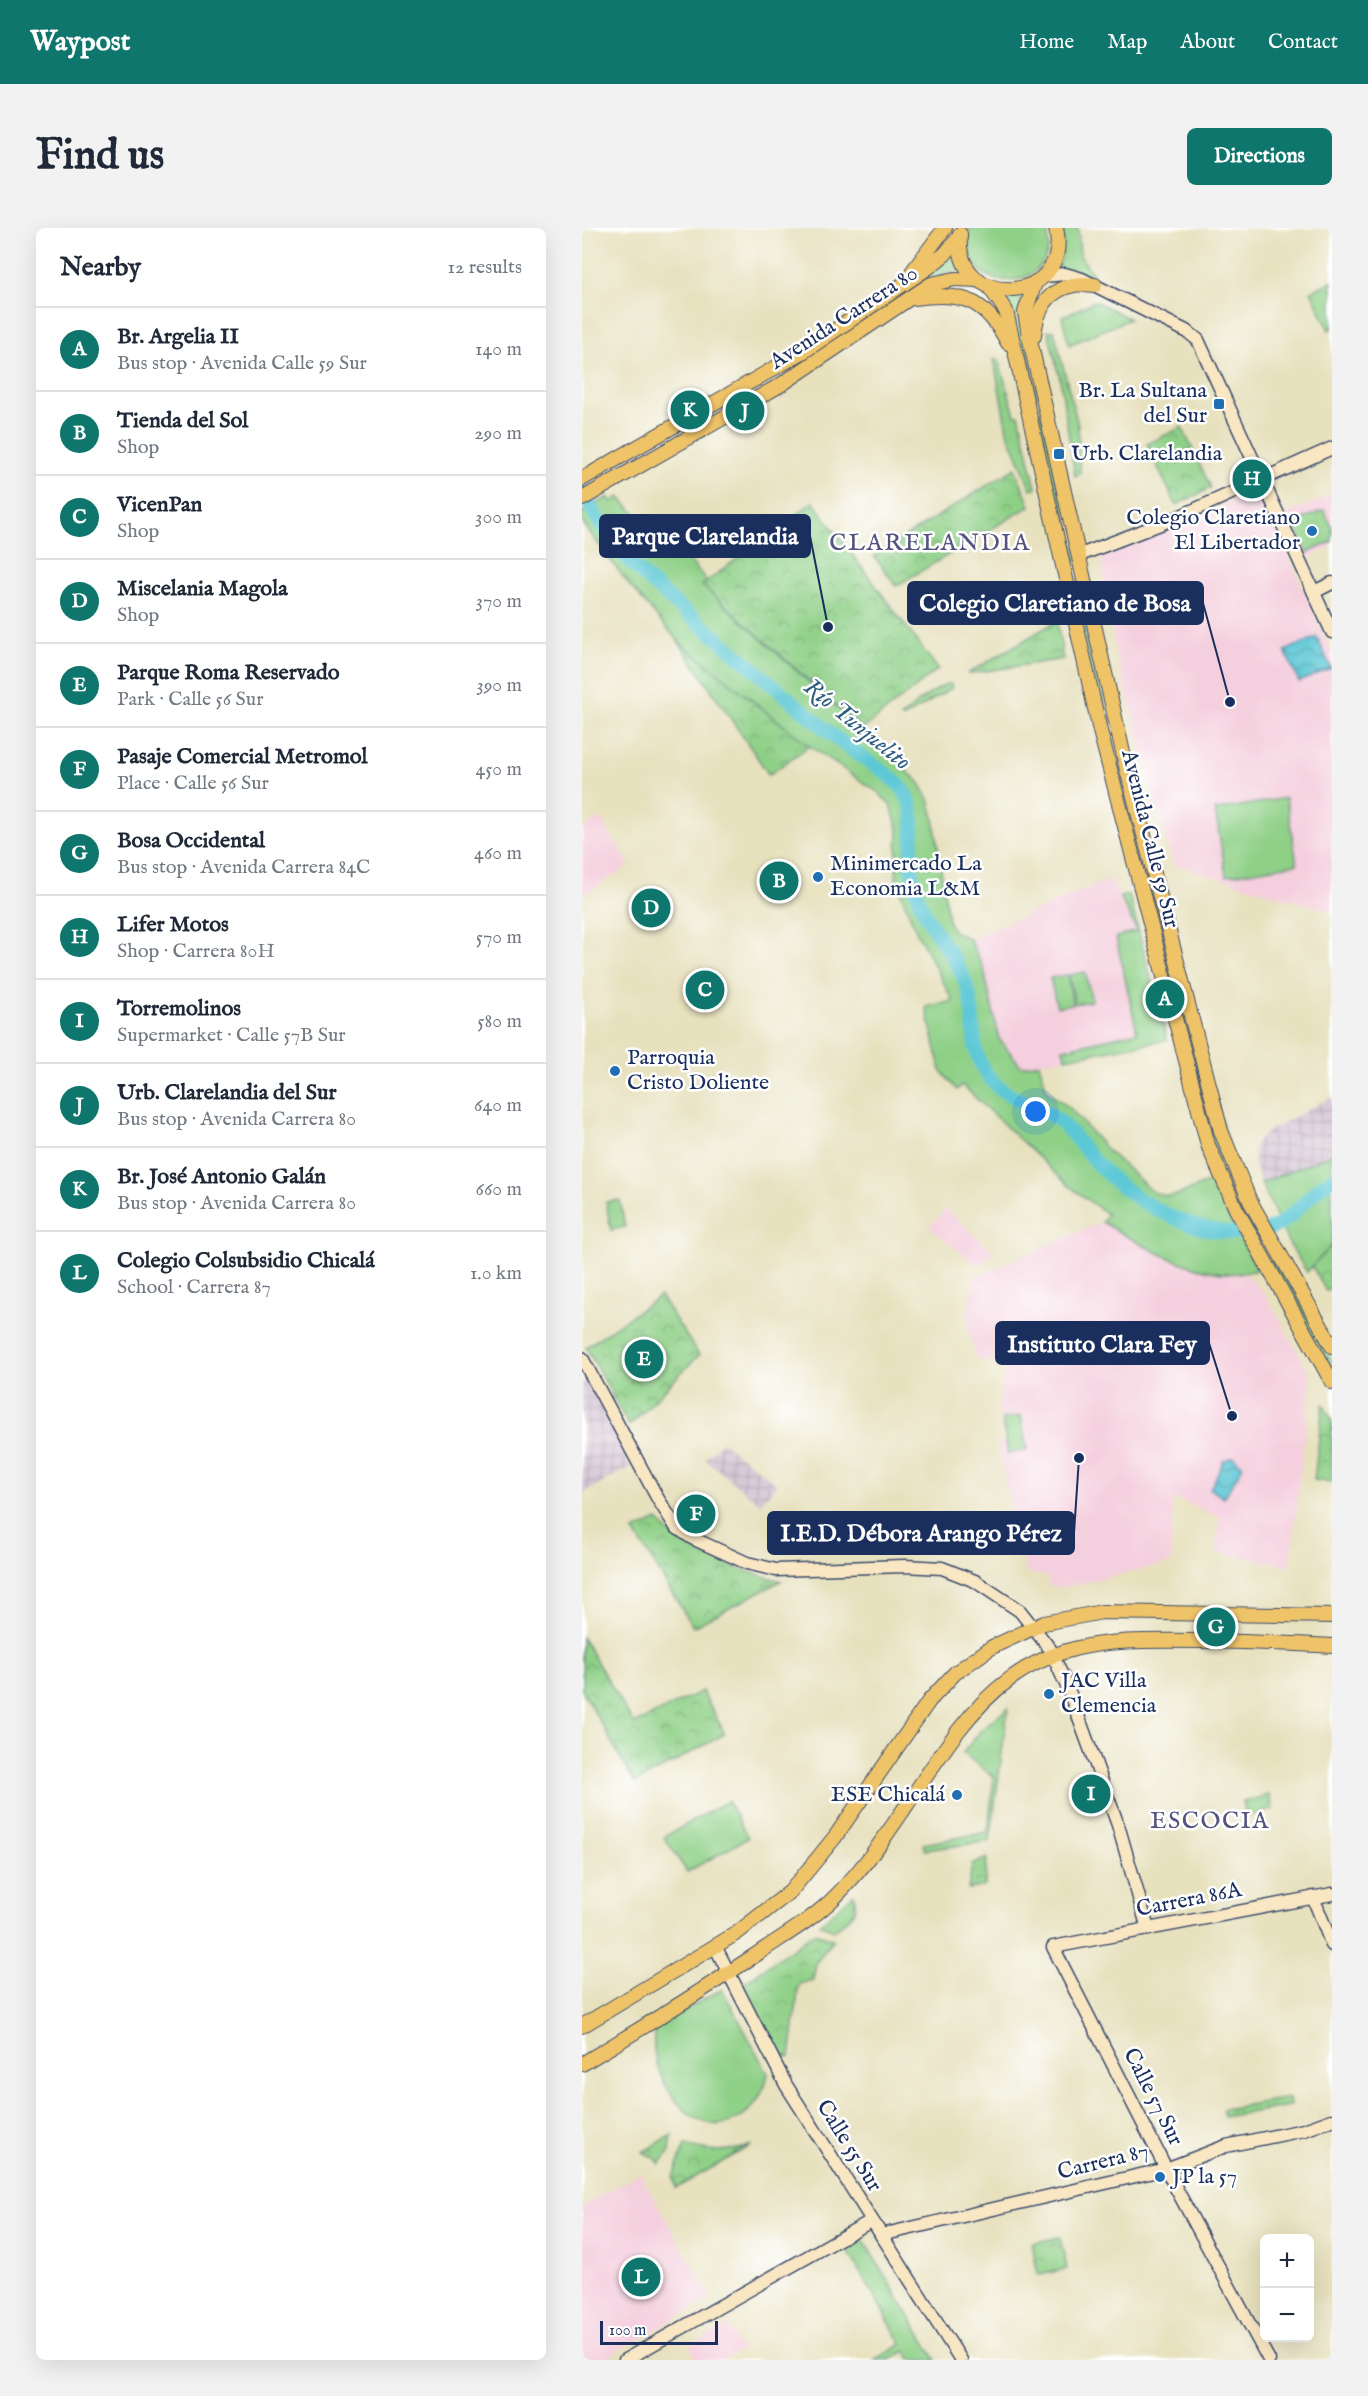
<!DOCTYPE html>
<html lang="en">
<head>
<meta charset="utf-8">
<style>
	:root { --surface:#fff; --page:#f2f2f3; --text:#1f2937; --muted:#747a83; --line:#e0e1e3; --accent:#0f766e }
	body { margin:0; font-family:"IM FELL English",serif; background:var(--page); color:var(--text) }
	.controls { position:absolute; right:18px; bottom:18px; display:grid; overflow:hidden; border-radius:9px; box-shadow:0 6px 24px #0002 }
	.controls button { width:54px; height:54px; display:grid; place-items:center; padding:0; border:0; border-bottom:2px solid var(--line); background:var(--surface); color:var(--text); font:30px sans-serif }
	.scale { position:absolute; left:18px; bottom:15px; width:118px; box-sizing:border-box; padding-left:6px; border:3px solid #1b2f5e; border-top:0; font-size:16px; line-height:21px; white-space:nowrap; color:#1b2f5e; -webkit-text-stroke:4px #fff; paint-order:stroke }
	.you { position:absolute; left:454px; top:884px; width:21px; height:21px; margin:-15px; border:4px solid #fff; border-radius:50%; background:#1a73e8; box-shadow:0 0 0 9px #1a73e833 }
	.badge { display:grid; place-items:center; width:39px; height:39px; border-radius:50%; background:var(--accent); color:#fff; font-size:20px; font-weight:700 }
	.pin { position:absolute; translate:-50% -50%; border:3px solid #fff; box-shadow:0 2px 6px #0006 }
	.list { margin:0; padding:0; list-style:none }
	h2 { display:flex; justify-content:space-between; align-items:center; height:78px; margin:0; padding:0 24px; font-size:26px }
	h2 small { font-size:20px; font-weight:400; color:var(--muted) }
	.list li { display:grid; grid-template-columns:39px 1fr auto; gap:18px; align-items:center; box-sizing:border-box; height:84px; padding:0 24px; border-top:2px solid var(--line) }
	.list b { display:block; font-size:22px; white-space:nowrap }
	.list p { margin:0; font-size:20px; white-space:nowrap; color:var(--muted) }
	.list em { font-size:20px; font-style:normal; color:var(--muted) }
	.map { position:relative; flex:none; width:750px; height:2132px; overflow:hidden; border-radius:9px }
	header { display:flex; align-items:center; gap:36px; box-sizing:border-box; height:84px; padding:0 30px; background:var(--accent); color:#fff }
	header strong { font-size:28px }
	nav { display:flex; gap:33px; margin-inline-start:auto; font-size:21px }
	.intro { display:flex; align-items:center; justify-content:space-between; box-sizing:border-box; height:144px; padding:0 36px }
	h1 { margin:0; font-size:42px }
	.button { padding:15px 27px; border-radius:9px; background:var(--accent); color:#fff; font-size:21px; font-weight:700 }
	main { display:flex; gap:36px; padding:0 36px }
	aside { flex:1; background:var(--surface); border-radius:9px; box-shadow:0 6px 24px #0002 }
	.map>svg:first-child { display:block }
</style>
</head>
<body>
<header>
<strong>Waypost</strong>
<nav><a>Home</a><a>Map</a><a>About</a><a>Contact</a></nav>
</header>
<div class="intro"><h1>Find us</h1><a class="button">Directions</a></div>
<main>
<aside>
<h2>Nearby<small>12 results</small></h2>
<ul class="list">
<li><span class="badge">A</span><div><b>Br. Argelia II</b><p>Bus stop · Avenida Calle 59 Sur</p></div><em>140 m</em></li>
<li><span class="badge">B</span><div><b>Tienda del Sol</b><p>Shop</p></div><em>290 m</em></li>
<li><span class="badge">C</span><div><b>VicenPan</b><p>Shop</p></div><em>300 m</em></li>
<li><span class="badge">D</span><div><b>Miscelania Magola</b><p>Shop</p></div><em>370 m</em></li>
<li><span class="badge">E</span><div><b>Parque Roma Reservado</b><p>Park · Calle 56 Sur</p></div><em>390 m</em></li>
<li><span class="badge">F</span><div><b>Pasaje Comercial Metromol</b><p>Place · Calle 56 Sur</p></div><em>450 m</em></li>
<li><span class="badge">G</span><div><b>Bosa Occidental</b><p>Bus stop · Avenida Carrera 84C</p></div><em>460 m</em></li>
<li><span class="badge">H</span><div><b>Lifer Motos</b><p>Shop · Carrera 80H</p></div><em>570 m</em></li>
<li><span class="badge">I</span><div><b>Torremolinos</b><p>Supermarket · Calle 57B Sur</p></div><em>580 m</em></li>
<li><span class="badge">J</span><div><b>Urb. Clarelandia del Sur</b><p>Bus stop · Avenida Carrera 80</p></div><em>640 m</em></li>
<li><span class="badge">K</span><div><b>Br. José Antonio Galán</b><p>Bus stop · Avenida Carrera 80</p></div><em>660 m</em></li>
<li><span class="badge">L</span><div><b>Colegio Colsubsidio Chicalá</b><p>School · Carrera 87</p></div><em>1.0 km</em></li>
</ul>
</aside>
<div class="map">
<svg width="750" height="2132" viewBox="0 0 750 2132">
	<defs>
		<pattern id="industrial-grid" width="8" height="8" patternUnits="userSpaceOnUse" patternTransform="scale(1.5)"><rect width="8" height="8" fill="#d0bdcd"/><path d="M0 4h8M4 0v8" fill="none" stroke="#a89aaa"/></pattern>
		<pattern id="park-crowns" width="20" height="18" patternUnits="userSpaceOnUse" patternTransform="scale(1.5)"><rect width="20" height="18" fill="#8fd087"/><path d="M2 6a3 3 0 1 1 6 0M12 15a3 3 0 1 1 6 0" fill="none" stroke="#74a972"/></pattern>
		<pattern id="water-waves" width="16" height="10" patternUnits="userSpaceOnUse" patternTransform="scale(1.5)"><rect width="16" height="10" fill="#5cc7d5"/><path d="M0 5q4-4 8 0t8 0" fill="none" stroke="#4ba2b0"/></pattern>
	</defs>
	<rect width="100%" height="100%" fill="#fff"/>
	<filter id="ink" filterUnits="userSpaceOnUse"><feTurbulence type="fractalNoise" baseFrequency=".0167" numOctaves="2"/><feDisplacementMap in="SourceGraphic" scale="12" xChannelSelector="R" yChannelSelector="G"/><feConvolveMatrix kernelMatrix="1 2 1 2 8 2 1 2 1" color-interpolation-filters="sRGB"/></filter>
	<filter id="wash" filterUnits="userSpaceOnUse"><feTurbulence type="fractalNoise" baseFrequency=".008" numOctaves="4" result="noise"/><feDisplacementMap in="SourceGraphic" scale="24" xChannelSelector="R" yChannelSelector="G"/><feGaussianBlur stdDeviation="1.35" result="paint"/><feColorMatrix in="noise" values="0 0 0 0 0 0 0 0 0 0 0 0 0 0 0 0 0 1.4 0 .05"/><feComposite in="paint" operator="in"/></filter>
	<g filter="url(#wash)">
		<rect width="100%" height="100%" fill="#e7e1be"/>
		<g fill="#f4cfdd">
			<path d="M676 261 750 425V684L591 636 534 426 519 330Z"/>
			<path d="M750 266V319L723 331 703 287Z"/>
			<path d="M18 590 48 637 0 668V601Z"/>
			<path d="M528 651 559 710 585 812 439 838 417 811 402 742 388 711Z"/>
			<path d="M364 981 413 1025 396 1038 347 999Z"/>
			<path d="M520 994 582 1028 644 1045 663 1046 682 1064 729 1148 708 1338 634 1324 638 1289 591 1270 589 1335 478 1360 465 1357 467 1349 444 1345 415 1215 424 1213 416 1179 423 1136 395 1131 386 1103V1081L393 1049Z"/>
			<path d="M58 1945 129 2070 20 2132H0V1979Z"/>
			<path d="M146 2097 159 2122 140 2132H115L107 2118Z"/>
		</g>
		<g fill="url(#industrial-grid)">
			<path d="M750 869V926L679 955 671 935 674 914 688 902Z"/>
			<path d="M7 1152 49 1239 0 1266V1155Z"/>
			<path d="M140 1214 195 1256 178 1276 123 1231Z"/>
		</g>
		<g fill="#8fd087" stroke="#558072" stroke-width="1.5">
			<path d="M387 0H464C485 62 374 77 387 0Z"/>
			<path d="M482 0H496L498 28 512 48 511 50 491 42H475L479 30Z"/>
			<path d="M373 26 380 43C349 43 325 66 300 82L298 80Z"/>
			<path d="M750 54V101L747 102 729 63Z"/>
			<path d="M442 65 438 80 455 168 449 170 424 69Z"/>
			<path d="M513 73 548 91 487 117 480 89Z"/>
			<path d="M466 103H472L496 197 498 245 493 248 478 151Z"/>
			<path d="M416 131 433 187H437L454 260 449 261 425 203 412 132Z"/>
			<path d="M459 183 495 334 489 335 452 185Z"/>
			<path d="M26 269 30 274 37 269 66 298 89 311 125 353 120 357 337 554 347 571 352 590 366 692 371 703 388 711 402 742 417 811 439 838 457 835 465 863 488 880 526 923 571 964 584 968 595 967 628 954 675 1042C626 1057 562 1019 520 994L525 986 487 958 380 857 375 862 359 843 344 779 371 773 335 705 314 653 316 601 309 578 297 565 227 518 96 413 48 358 0 294V284Z"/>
			<path d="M742 282 750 299V314L725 325 711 295Z"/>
			<path d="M499 353 515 443 561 622 554 619 509 445 492 354Z"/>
			<path d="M364 456H369L370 460 321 490 319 489 341 470Z"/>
			<path d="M704 570 715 636 644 648 633 582Z"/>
			<path d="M561 650H568L664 975 658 979 635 928Z"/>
			<path d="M547 667 585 812 484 830 481 821 555 804 534 709 555 703 538 669Z"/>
			<path d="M503 744 510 773 493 776 487 747Z"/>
			<path d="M485 747 491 776 475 779 468 750Z"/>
			<path d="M750 926V1017L725 1044 706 1014 679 955Z"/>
			<path d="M38 972 43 999 29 1002 24 974Z"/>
			<path d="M694 1030 750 1132V1143L689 1033Z"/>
			<path d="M439 1188 445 1222 426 1226 420 1191Z"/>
			<path d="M426 1480 408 1613 343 1622 341 1616 406 1604 412 1549 381 1525 399 1502Z"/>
			<path d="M146 1573 166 1610 105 1644 82 1609Z"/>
			<path d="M272 1666C278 1686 266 1690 252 1702L238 1696Z"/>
			<path d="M140 1761 186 1846C182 1863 174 1878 160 1888 119 1917 80 1865 73 1828 71 1819 72 1809 72 1800Z"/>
			<path d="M280 2010 354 2132H330L324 2123 308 2132H293L320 2116 264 2020Z"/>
		</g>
		<g fill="url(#park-crowns)" stroke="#558072" stroke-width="1.5">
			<path d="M600 199 629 260 594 277 565 216Z"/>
			<path d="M433 240 448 278 314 358 292 328Z"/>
			<path d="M231 274 356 441 281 501 120 357Z"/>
			<path d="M475 393 481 431 385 446Z"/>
			<path d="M96 413 227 518 187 547Z"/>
			<path d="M750 1017V1059L744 1063 730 1038Z"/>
			<path d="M78 1068 117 1127 47 1198 4 1119Z"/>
			<path d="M741 1176 750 1192V1254L732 1252Z"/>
			<path d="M76 1292C99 1325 162 1343 199 1353L111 1399 52 1303Z"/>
			<path d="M0 1409 52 1496 120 1463 143 1506 53 1555 0 1462Z"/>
			<path d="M687 1567 691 1582 664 1588 661 1574Z"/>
			<path d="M405 1630 403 1658 386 1661 390 1637Z"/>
			<path d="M232 1705 251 1711 234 1735 231 1752 217 1756 208 1829 201 1828 159 1757Z"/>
			<path d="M707 1870 708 1878 642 1889 641 1881Z"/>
			<path d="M90 1907 88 1923 78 1936 73 1930 61 1924Z"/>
			<path d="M103 1917C127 1924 147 1925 170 1917L94 1960 91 1949Z"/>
			<path d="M478 2009 485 2041 456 2047 450 2015Z"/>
		</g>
		<g fill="url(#water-waves)" stroke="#3c7b9a" stroke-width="1.5">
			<path d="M735 409 749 440 717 454 703 423Z"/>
			<path d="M651 1229 661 1238 642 1270 628 1261 642 1232Z"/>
		</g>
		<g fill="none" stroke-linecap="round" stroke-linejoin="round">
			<path stroke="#5cc7d5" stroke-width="14" d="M0 261C6 273 12 286 19 297 50 345 99 379 141 415 180 448 219 481 258 513 277 529 302 540 319 559 337 581 330 606 329 632 329 645 333 660 337 672 350 707 381 733 388 770 395 801 386 826 410 853 428 873 454 876 475 891 490 903 501 921 514 935 555 977 615 1011 676 1004 710 1000 722 966 750 951"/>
		</g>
	</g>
	<g filter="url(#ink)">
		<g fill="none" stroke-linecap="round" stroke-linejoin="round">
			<g stroke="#3a4a6c" stroke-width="15">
				<g id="secondary">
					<path d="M462 48 483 46 500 51 606 104 616 112 750 404"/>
					<path d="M498 327 594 290 750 220"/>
					<path d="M732 364 750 355"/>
					<path d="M0 1130 76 1271 94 1299 110 1310 165 1335 194 1342 323 1338 360 1340 393 1353 438 1383 468 1421 487 1463 536 1597 566 1701"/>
					<path d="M731 1669 750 1717"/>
					<path d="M133 1718 204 1857 379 2132"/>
					<path d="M299 2007 584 1941 644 1918 722 1902 750 1892"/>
					<path d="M43 2132 289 1993"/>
					<path d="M687 2132 595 1962 471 1719 750 1666"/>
				</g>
			</g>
			<g stroke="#3a4a6c" stroke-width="16">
				<g id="primary">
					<path d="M378 6C371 84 491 77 474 0"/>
					<path d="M330 44 363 0"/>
					<path d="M453 55 443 84 447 108 544 538 639 903 668 973 750 1118"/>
					<path d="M406 57 424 83 518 503 626 917 654 981 750 1154"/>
					<path d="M332 70C380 63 403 71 426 115"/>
					<path d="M452 108C455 72 476 52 513 57"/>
					<path d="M0 251 224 122 347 39 363 26 378 8"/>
					<path d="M0 271 200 156 349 56 373 51 397 52"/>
					<path d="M0 1798 155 1705 208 1664 253 1609 347 1473 373 1445 410 1419 462 1395 520 1384 750 1388"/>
					<path d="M0 1836C59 1801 118 1764 175 1726 201 1708 230 1692 253 1669 302 1620 334 1558 376 1503 446 1413 511 1411 617 1413 661 1414 706 1415 750 1418"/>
				</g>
			</g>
			<use href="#secondary" stroke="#f9e7c3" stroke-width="12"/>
			<use href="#primary" stroke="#efc469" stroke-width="14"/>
		</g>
	</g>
	<g fill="#1f6fb2" stroke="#fff" stroke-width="2">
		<rect x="631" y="170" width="12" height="12" rx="3"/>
		<rect x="471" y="220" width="12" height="12" rx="3"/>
		<circle cx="730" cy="303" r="6"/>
		<circle cx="236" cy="649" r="6"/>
		<circle cx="33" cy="843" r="6"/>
		<circle cx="467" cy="1466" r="6"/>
		<circle cx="375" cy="1567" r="6"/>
		<circle cx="578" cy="1949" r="6"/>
	</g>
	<g text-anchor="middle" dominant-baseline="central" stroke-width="5" stroke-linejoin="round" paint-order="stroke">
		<g font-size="22" fill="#1b2f5e" stroke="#fff">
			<text transform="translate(262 90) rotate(-33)">Avenida Carrera 80</text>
			<text transform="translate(568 611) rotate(76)">Avenida Calle 59 Sur</text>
			<text transform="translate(607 1672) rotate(-11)">Carrera 86A</text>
			<text transform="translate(571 1869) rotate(63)">Calle 57 Sur</text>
			<text transform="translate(267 1918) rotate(58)">Calle 55 Sur</text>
			<text transform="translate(521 1934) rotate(-14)">Carrera 87</text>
		</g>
		<g font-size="22" fill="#1b2f5e" stroke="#fff" text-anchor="start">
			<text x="625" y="163" text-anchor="end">Br. La Sultana<tspan x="625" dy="25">del Sur</tspan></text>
			<text x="489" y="226">Urb. Clarelandia</text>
			<text x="718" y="290" text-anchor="end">Colegio Claretiano<tspan x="718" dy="25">El Libertador</tspan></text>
			<text x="248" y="636">Minimercado La<tspan x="248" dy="25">Economia L&amp;M</tspan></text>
			<text x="45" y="830">Parroquia<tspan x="45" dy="25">Cristo Doliente</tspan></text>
			<text x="479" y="1453">JAC Villa<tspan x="479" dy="25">Clemencia</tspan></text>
			<text x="363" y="1567" text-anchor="end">ESE Chicalá</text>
			<text x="590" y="1949">JP la 57</text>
		</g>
		<g font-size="24" letter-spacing="1.5" fill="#55547e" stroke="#fff">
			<text x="348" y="315">CLARELANDIA</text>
			<text x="628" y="1593">ESCOCIA</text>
		</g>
		<g font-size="24" font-style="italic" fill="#2e5d82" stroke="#fff">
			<text transform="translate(275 497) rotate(39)">Río Tunjuelito</text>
		</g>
	</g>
	<path fill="none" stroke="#1b2f5e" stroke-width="2" d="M246 399L228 308M648 474L621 375M650 1188L627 1115M497 1230L492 1305"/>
	<g fill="#1b2f5e" stroke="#fff" stroke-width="2">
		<circle cx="246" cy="399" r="6"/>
		<circle cx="648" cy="474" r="6"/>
		<circle cx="650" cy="1188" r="6"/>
		<circle cx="497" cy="1230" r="6"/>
	</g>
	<g fill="#1b2f5e" stroke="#1b2f5e" stroke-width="2">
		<rect x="18" y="287" width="210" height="42" rx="6"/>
		<rect x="326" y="354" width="295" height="42" rx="6"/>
		<rect x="414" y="1094" width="213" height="42" rx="6"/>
		<rect x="186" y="1284" width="306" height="42" rx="6"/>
	</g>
	<g font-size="24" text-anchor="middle" font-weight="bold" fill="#fff">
		<text x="123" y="316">Parque Clarelandia</text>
		<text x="473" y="383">Colegio Claretiano de Bosa</text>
		<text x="520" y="1124">Instituto Clara Fey</text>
		<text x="339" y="1313">I.E.D. Débora Arango Pérez</text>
	</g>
</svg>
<div class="controls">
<button>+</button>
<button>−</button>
</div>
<div class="scale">100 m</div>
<div class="you"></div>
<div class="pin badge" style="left:583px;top:771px">A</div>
<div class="pin badge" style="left:197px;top:653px">B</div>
<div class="pin badge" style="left:123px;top:762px">C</div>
<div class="pin badge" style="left:69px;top:680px">D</div>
<div class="pin badge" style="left:62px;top:1131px">E</div>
<div class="pin badge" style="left:114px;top:1286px">F</div>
<div class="pin badge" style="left:634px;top:1399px">G</div>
<div class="pin badge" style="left:670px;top:251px">H</div>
<div class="pin badge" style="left:509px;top:1566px">I</div>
<div class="pin badge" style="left:163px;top:183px">J</div>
<div class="pin badge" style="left:108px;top:182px">K</div>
<div class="pin badge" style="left:59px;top:2049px">L</div>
</div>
</main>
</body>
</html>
